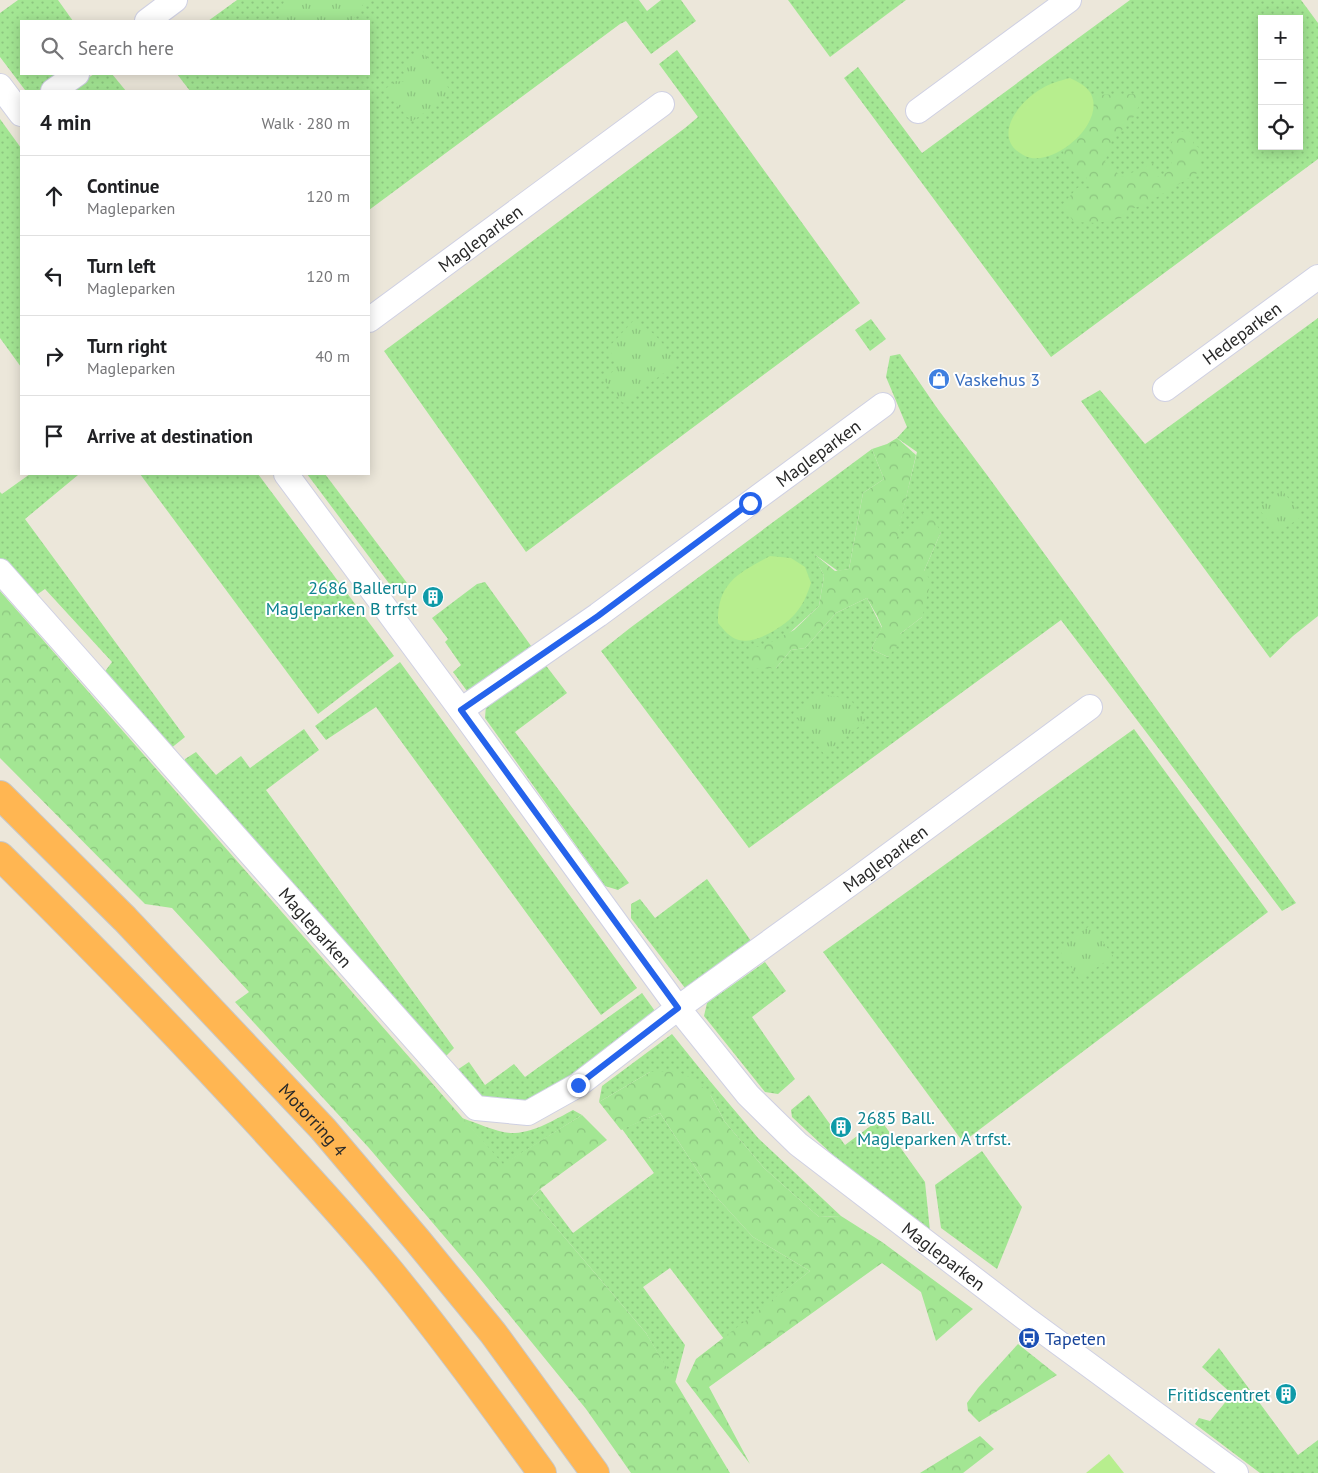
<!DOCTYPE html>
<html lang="en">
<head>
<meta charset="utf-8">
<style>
	:root { --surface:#fff; --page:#f6f6f6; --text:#202124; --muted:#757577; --line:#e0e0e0 }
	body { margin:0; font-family:"PT Sans",sans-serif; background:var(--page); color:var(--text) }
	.controls { position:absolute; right:15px; top:15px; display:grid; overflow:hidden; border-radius:0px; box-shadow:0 2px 12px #0003 }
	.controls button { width:45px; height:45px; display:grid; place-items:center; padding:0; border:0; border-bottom:1px solid var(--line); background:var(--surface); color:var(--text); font:25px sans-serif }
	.stop { position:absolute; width:15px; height:15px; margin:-11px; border:4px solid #2563eb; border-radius:50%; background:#fff }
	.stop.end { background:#2563eb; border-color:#fff; box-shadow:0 1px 5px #0008 }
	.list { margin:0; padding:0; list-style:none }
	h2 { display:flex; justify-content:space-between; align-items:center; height:65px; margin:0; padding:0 20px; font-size:21px }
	h2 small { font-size:16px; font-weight:400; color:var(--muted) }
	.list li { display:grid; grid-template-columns:32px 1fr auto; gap:15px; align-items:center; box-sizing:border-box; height:80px; padding:0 20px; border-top:1px solid var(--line) }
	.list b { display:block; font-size:19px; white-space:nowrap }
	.list p { margin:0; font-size:16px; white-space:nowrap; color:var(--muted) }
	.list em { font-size:16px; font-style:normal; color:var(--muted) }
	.icon { flex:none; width:28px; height:28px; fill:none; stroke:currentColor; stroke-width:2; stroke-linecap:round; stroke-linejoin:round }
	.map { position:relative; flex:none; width:1318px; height:1473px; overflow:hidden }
	.search { position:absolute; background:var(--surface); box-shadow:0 2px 12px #0003; left:20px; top:20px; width:350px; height:55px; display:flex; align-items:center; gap:12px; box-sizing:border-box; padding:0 18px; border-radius:0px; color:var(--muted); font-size:19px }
	.panel { position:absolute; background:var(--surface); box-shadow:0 2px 12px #0003; left:20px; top:90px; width:350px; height:385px; border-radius:0px }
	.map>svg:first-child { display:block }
</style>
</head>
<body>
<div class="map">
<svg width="1318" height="1473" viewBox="0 0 1318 1473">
	<defs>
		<pattern id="grass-dots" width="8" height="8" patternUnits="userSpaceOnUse" patternTransform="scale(1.25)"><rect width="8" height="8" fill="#a3e693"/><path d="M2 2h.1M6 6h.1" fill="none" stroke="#8cc57f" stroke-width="1.8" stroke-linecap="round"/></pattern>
		<pattern id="forest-crowns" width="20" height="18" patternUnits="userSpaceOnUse" patternTransform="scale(1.25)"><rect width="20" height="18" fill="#a3e693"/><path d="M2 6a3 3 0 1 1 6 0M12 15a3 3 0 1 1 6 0" fill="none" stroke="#8cc57f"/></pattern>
		<pattern id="park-tufts" width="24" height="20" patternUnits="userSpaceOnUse" patternTransform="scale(1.25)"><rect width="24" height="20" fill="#a3e693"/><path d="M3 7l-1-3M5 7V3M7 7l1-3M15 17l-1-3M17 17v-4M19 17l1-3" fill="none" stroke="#8cc57f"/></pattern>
	</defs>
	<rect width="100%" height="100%" fill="#ece7da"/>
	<g fill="url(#grass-dots)" fill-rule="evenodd">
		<path d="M18 0H58L73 21H21V74H62L38 91 25 90 0 57V13Z"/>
		<path d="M237 0H639L647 11 661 0H681L696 21 651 54 626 21 620 24 369 210V91H190L177 74H369V21H208Z"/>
		<path d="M788 0H906L830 57Z"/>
		<path d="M1130 0H1301L1318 23V159L1051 357 844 78 858 67 922 153ZM1262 19H1299V146H1262Z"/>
		<path d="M677 50 860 303 526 552 384 351 685 128 698 117 659 64Z"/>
		<path d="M94 74H112L126 91H69Z"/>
		<path d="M0 119 21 148V367L0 338Z"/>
		<path d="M1318 318V616L1293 636 1270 658 1081 401 1100 390 1145 444Z"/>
		<path d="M871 319 886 339 870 351 855 330Z"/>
		<path d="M900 354 937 408 987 475 1081 604 1296 903 1282 911 1061 620 749 848 601 651 630 628 872 449 884 479 863 493 849 569 838 571 814 554 824 576 819 606 751 668H776L791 650 805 648 836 613 867 598 882 628 871 649 888 657 900 634 922 617 924 571 941 532 895 543 917 452 897 438 907 427 886 377 890 356Z"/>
		<path d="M30 474H77L78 475 25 519 185 737 165 753 100 678 112 662 45 589 29 600 0 565V492L2 494Z"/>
		<path d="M140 474H258L394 656 318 714Z"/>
		<path d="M307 474H325L407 583 399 590H394Z"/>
		<path d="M485 582 534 650 476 692 467 691 453 672 461 665 445 642 448 639 432 618 477 584Z"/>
		<path d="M400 662 637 988 601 1015 376 707 326 740 315 726Z"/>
		<path d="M544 663 567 693 515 732 629 883 618 890 605 886 485 718 486 705Z"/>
		<path d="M304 729 319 750 266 790 454 1048 444 1058 184 771 185 759 196 752 216 775 241 756 250 768Z"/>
		<path d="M1134 729 1268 912 963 1142 823 952Z"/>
		<path d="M707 879 756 948 698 990 685 988 631 918V904L640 899 655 918Z"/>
		<path d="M765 962 786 991 752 1017 795 1079 778 1094 765 1092 704 1016 707 1003Z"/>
		<path d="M642 993 660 1018 528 1108 472 1098 457 1070 469 1062 485 1085 514 1064 525 1077Z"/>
		<path d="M672 1034 709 1080 758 1138 841 1216 819 1217 764 1168 725 1122 711 1096 650 1072 599 1102 602 1086Z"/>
		<path d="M809 1095 845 1145 880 1119 925 1182 930 1231 834 1156 792 1117 791 1110Z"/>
		<path d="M573 1110 582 1115 503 1165 462 1118C477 1123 500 1134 515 1133 535 1132 556 1119 573 1110Z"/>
		<path d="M660 1113 710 1190 753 1237 810 1271 724 1339 670 1268 643 1287 685 1345 675 1383 646 1333 531 1198 540 1189 573 1233 654 1173 622 1129Z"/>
		<path d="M982 1151 1022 1207 997 1269 941 1228 935 1185Z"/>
		<path d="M1219 1348 1298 1455 1318 1440V1473H1260L1195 1424 1199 1418 1210 1421 1232 1394 1202 1367Z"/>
	</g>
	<g fill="url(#forest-crowns)">
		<path d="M1145 94 1132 120 1112 140 1105 162 1122 177 1154 163 1158 177 1173 169 1169 153 1175 132 1189 131 1195 136 1193 144 1201 149 1199 172 1147 203 1127 211 1122 218 1097 223 1074 222 1062 205 1078 187 1091 189 1086 177 1075 174 1064 157 1063 150 1077 138 1093 110 1091 95Z"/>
		<path d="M897 438 916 455 896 542 927 509 941 532 924 571 931 581 922 617 900 634V642L888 657 871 649 882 627 877 616 867 598 836 613 805 648 791 650 776 668 751 669V647H762L794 630 819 606 824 576 813 553 835 571 849 569 863 493 884 479 872 449 887 444Z"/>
		<path d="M0 591 503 1164 582 1115 607 1140 540 1189 531 1198 646 1333 730 1473H631L586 1409 472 1269 369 1148 235 1002 249 992 172 908 145 904 0 758Z"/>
		<path d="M677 1071 695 1080 711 1096 725 1122 764 1168 819 1217 841 1216 882 1242 973 1309 936 1341 921 1292 882 1263 709 1387 750 1464 686 1381 696 1359 810 1271 753 1237 710 1190 660 1113 621 1130 599 1102 650 1072Z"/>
		<path d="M1018 1344 1057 1375 979 1422 968 1411 967 1403 978 1388Z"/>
		<path d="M980 1436 994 1449 963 1473H920Z"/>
	</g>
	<g fill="url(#park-tufts)">
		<path d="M285 0H366L352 21H279L280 10Z"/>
		<path d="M422 50 452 93 411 122 385 89 396 81 405 82 406 76 400 67Z"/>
		<path d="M634 320C656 333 663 342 676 364L623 403 603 379 620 366 608 348Z"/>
		<path d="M1282 490 1302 516 1278 533 1258 508Z"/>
		<path d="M819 694 850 699 866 721 824 754 793 713Z"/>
		<path d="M1091 925 1113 956 1080 980 1058 948Z"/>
	</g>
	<g fill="#b7ee8e">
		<path d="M1070 78C1078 82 1087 86 1091 94 1106 124 1052 169 1025 156 990 139 1018 102 1041 89 1050 83 1059 81 1070 78Z"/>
		<path d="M770 556 791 558 805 567 811 583C807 595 803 605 795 614 785 626 755 645 739 640 730 638 724 630 718 623 717 583 738 573 770 556Z"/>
		<path d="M1109 1454 1124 1473H1086Z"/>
	</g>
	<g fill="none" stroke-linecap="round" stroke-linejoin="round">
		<g stroke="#cfd0e3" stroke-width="26">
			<g id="minor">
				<path d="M147 21 175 0"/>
				<path d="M0 86 21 114"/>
				<path d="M53 91 77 74"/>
				<path d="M918 111 1069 0"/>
				<path id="s1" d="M369 320 662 104"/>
				<path id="s2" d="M1165 389 1318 277"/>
				<path id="s3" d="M286 474 461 710 678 1008 748 1095 798 1144 1025 1318 1236 1473"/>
				<path id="s4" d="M0 571 476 1108 528 1113 578 1085 678 1008 854 881 1090 707"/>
				<path id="s5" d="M461 710 598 615 883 405"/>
			</g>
		</g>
		<g stroke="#c7c7c7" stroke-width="30">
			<g id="highway">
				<path id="s6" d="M0 795 125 919 323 1129 417 1240 493 1333 595 1473"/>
				<path d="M0 856C93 948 185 1042 273 1139 311 1181 351 1224 388 1269 442 1335 492 1404 542 1473"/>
			</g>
		</g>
		<use href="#minor" stroke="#fff" stroke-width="24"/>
		<use href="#highway" stroke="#ffb652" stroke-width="28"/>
	</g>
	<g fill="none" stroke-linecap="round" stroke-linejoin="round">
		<path stroke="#2563eb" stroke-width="6" d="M578 1085 678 1008 461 710 598 616 750 503"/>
	</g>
	<defs>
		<g id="shop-disc" transform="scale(1.125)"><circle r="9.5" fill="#3f7fe0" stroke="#fff"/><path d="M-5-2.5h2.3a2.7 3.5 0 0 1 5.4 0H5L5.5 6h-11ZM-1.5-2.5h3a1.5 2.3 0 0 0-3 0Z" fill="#fff"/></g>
		<g id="building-disc" transform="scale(1.125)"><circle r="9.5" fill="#0f9aa8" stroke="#fff"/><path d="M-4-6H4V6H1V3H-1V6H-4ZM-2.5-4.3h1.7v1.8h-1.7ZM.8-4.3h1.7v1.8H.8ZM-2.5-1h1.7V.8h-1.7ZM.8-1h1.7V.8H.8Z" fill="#fff"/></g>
		<g id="bus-disc" transform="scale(1.125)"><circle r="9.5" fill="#1a4fb4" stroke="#fff"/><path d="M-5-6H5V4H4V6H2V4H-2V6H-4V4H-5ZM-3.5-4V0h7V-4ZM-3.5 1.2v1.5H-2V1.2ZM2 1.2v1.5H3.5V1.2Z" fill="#fff"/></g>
	</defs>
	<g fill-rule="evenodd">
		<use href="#shop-disc" x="939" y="379"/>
		<use href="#building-disc" x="433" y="597"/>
		<use href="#building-disc" x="841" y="1127"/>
		<use href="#bus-disc" x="1029" y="1338"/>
		<use href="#building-disc" x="1286" y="1394"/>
	</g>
	<g text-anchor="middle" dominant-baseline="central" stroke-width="4" stroke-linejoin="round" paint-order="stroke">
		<g font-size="18" fill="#292929" stroke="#fff">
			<text stroke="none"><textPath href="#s1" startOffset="138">Magleparken</textPath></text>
			<text stroke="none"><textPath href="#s2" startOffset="95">Hedeparken</textPath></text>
			<text stroke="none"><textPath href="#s5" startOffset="440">Magleparken</textPath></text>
			<text stroke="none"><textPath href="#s4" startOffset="1209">Magleparken</textPath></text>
			<text stroke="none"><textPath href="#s4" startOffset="476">Magleparken</textPath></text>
			<text stroke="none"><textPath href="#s6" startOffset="451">Motorring 4</textPath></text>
			<text stroke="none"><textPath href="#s3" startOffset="1028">Magleparken</textPath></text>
		</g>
		<g font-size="18" fill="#366cbe" stroke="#fff" text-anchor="start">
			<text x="955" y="379">Vaskehus 3</text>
		</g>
		<g font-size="18" fill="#0d838f" stroke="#fff" text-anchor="end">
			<text x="417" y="587">2686 Ballerup<tspan x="417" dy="21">Magleparken B trfst</tspan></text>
			<text x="857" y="1117" text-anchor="start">2685 Ball.<tspan x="857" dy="21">Magleparken A trfst.</tspan></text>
			<text x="1270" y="1394">Fritidscentret</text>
		</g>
		<g font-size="18" fill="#164399" stroke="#fff" text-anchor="start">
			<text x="1045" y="1338">Tapeten</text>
		</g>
	</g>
</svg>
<div class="controls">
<button>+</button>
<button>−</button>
<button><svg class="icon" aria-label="locate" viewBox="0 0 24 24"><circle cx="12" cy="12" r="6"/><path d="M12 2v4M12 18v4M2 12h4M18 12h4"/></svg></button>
</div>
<div class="stop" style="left:750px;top:503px"></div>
<div class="stop end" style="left:578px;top:1085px"></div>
<div class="search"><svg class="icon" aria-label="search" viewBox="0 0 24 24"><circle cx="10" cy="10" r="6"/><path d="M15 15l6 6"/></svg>Search here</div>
<section class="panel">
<h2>4 min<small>Walk · 280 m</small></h2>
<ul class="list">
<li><svg class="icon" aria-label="ahead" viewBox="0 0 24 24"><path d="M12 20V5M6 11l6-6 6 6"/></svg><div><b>Continue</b><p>Magleparken</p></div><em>120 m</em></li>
<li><svg class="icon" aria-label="left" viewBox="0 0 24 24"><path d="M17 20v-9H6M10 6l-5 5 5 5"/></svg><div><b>Turn left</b><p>Magleparken</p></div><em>120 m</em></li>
<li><svg class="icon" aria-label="right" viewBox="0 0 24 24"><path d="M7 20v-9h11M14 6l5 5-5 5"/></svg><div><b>Turn right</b><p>Magleparken</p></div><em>40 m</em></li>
<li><svg class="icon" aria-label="arrive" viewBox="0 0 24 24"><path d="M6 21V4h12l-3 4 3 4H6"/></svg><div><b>Arrive at destination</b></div></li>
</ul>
</section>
</div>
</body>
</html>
